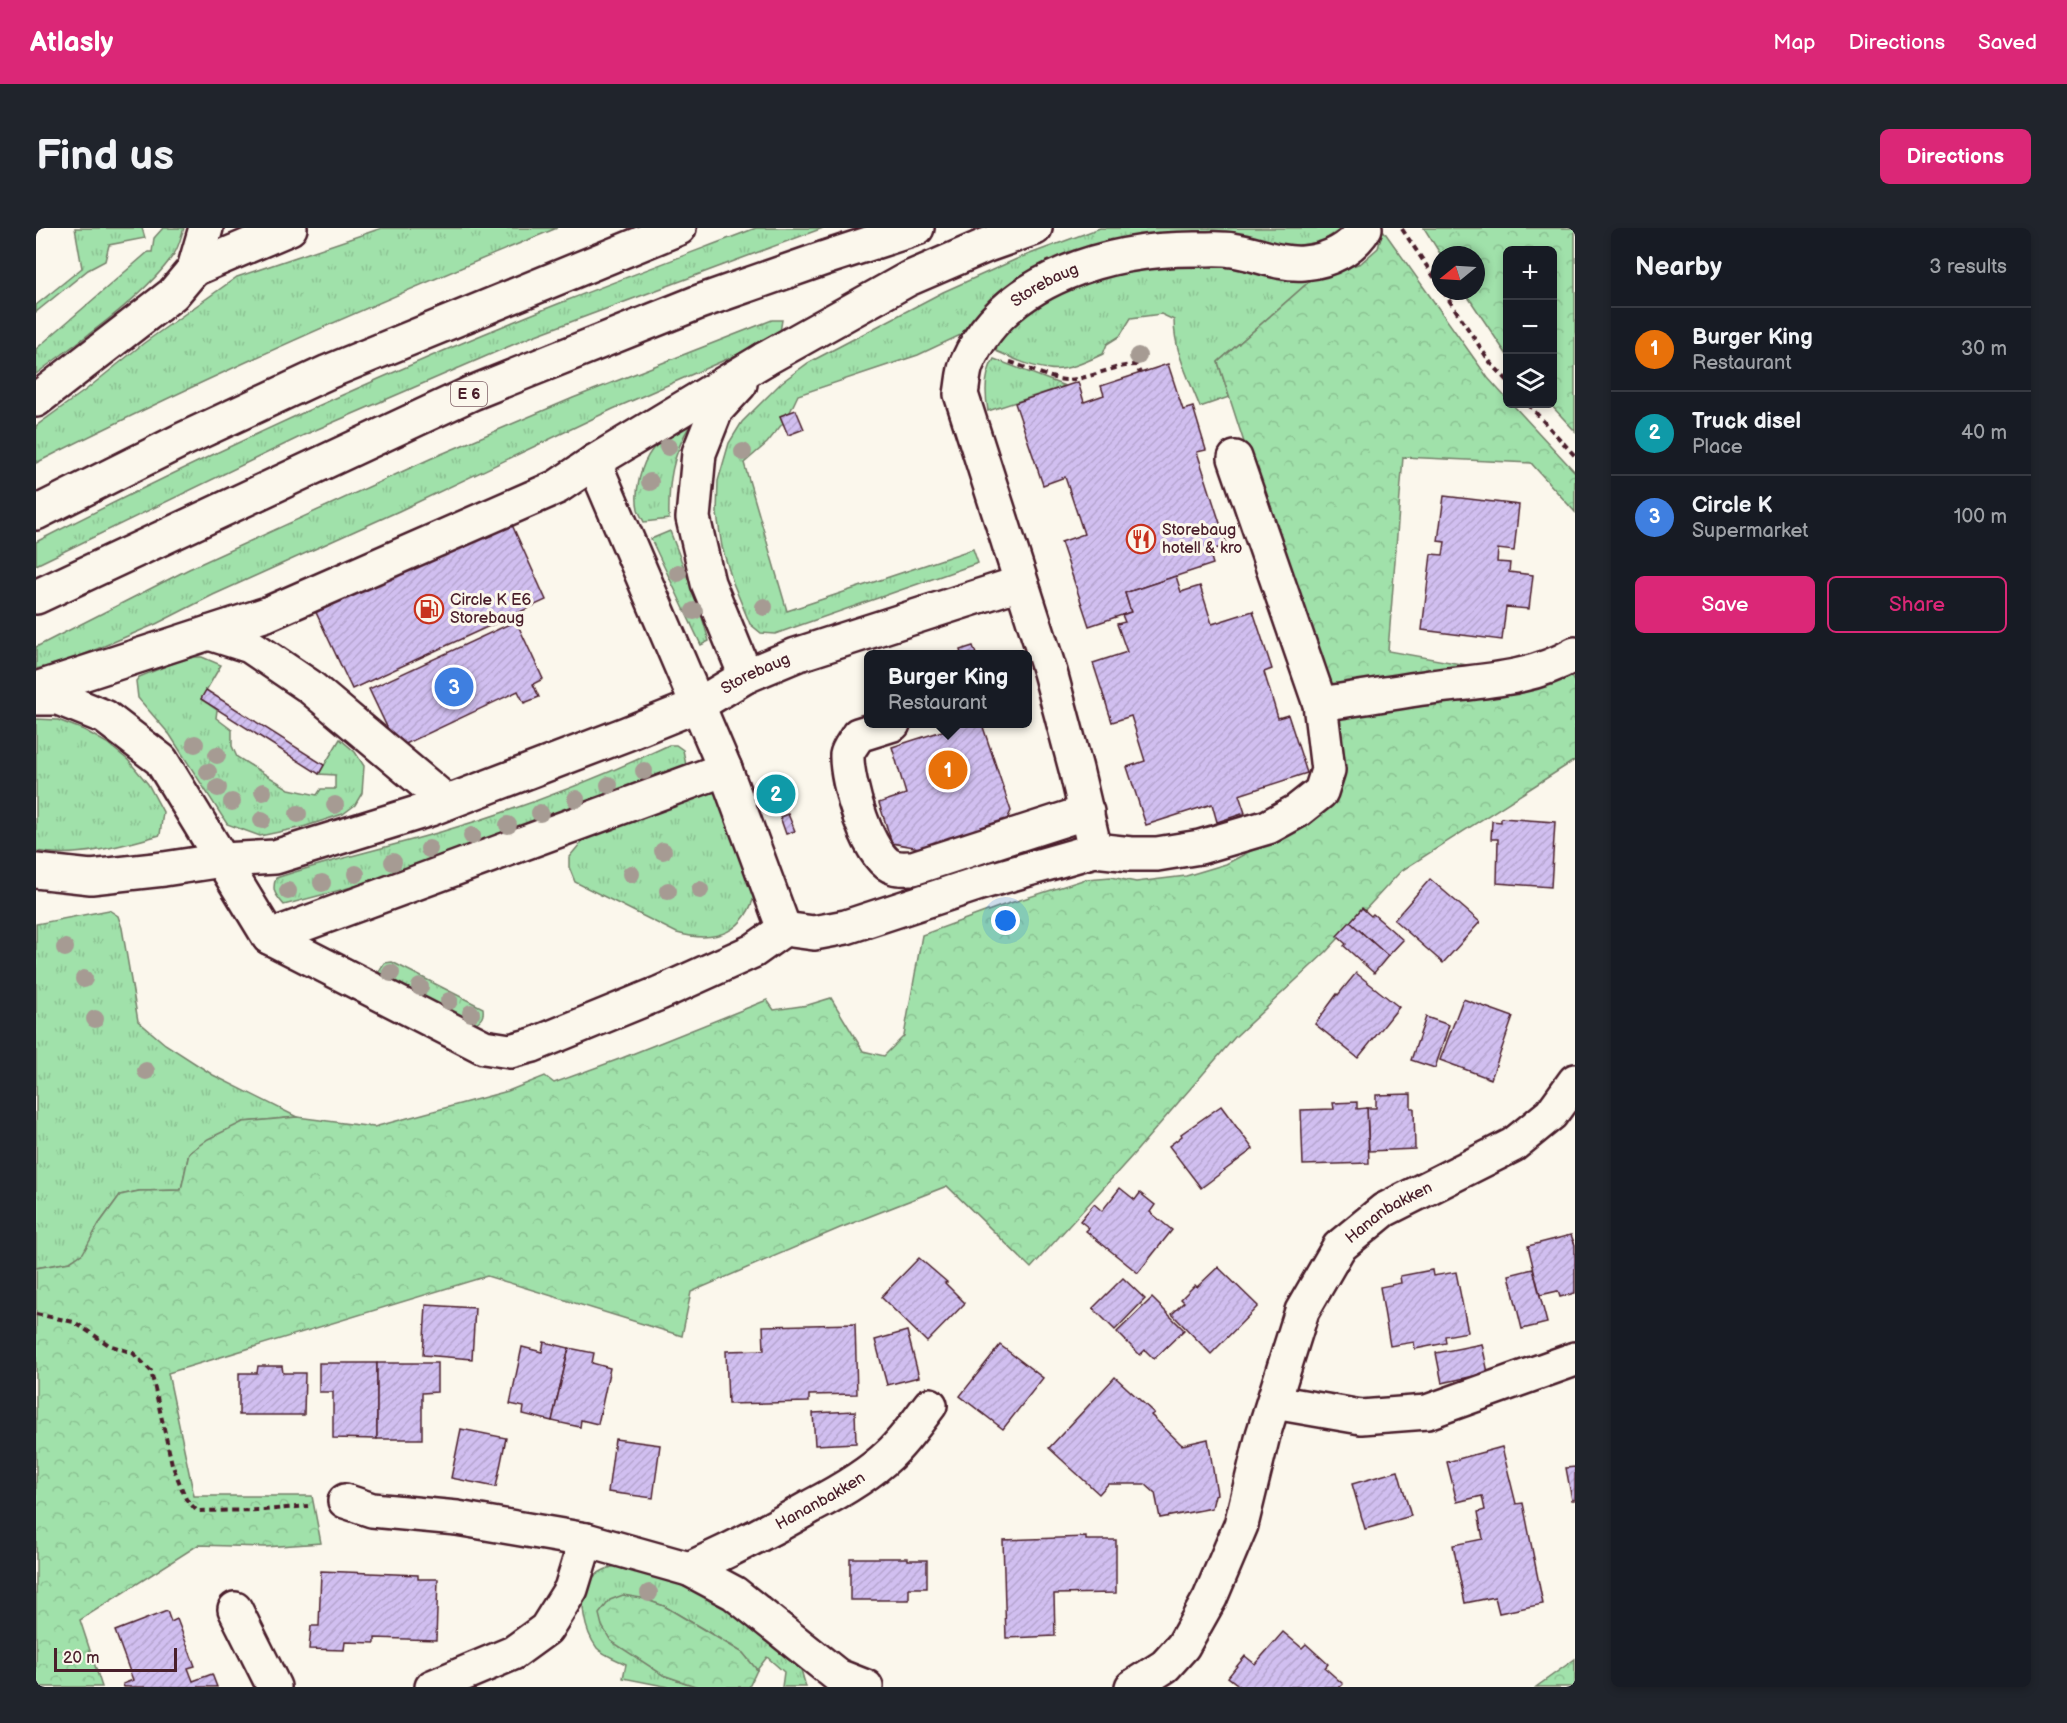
<!DOCTYPE html>
<html lang="en">
<head>
<meta charset="utf-8">
<style>
	:root { --surface:#171b24; --page:#20242c; --text:#f1f3f6; --muted:#9ea1a6; --line:#363941; --accent:#db2777 }
	body { margin:0; font-family:"Balsamiq Sans",sans-serif; background:var(--page); color:var(--text) }
	.controls { position:absolute; right:18px; top:18px; display:grid; overflow:hidden; border-radius:9px; box-shadow:0 3px 9px #0003 }
	.controls button { width:54px; height:54px; display:grid; place-items:center; padding:0; border:0; border-bottom:2px solid var(--line); background:var(--surface); color:var(--text); font:30px sans-serif }
	.compass { position:absolute; left:1395px; top:18px; width:54px; height:54px; border-radius:50%; background:var(--surface); box-shadow:0 3px 9px #0003; rotate:252deg }
	.scale { position:absolute; left:18px; bottom:15px; width:123px; box-sizing:border-box; padding-left:6px; border:3px solid #4a1f2b; border-top:0; font-size:16px; line-height:21px; white-space:nowrap; color:#4a1f2b; -webkit-text-stroke:4px #fbf7ec; paint-order:stroke }
	.you { position:absolute; left:970px; top:693px; width:21px; height:21px; margin:-15px; border:4px solid #fff; border-radius:50%; background:#1a73e8; box-shadow:0 0 0 9px #1a73e833 }
	.badge { display:grid; place-items:center; width:39px; height:39px; border-radius:50%; background:var(--accent); color:#fff; font-size:20px; font-weight:700 }
	.pin { position:absolute; translate:-50% -50%; border:3px solid #fff; box-shadow:0 2px 6px #0006 }
	.popup { position:absolute; left:828px; top:422px; width:168px; height:78px; box-sizing:border-box; display:grid; place-content:center; border-radius:9px; background:var(--surface); filter:drop-shadow(0 2px 4px #0005); font-size:20px; white-space:nowrap; color:var(--muted) }
	.popup b { font-size:22px; color:var(--text) }
	.popup::after { content:''; position:absolute; left:50%; top:100%; margin-left:-12px; border:12px solid transparent; border-top-color:var(--surface) }
	.list { margin:0; padding:0; list-style:none }
	h2 { display:flex; justify-content:space-between; align-items:center; height:78px; margin:0; padding:0 24px; font-size:26px }
	h2 small { font-size:20px; font-weight:400; color:var(--muted) }
	.list li { display:grid; grid-template-columns:39px 1fr auto; gap:18px; align-items:center; box-sizing:border-box; height:84px; padding:0 24px; border-top:2px solid var(--line) }
	.list b { display:block; font-size:22px; white-space:nowrap }
	.list p { margin:0; font-size:20px; white-space:nowrap; color:var(--muted) }
	.list em { font-size:20px; font-style:normal; color:var(--muted) }
	.actions { display:flex; gap:12px; padding:18px 24px }
	.actions a { flex:1; padding:14px 0; border:2px solid var(--accent); border-radius:9px; text-align:center; font-size:21px; color:var(--accent) }
	.actions .main { background:var(--accent); color:#fff }
	.icon { flex:none; width:33px; height:33px; fill:none; stroke:currentColor; stroke-width:2; stroke-linecap:round; stroke-linejoin:round }
	.map { position:relative; flex:none; width:1539px; height:1459px; overflow:hidden; border-radius:9px }
	header { display:flex; align-items:center; gap:36px; box-sizing:border-box; height:84px; padding:0 30px; background:var(--accent); color:#fff }
	header strong { font-size:28px }
	nav { display:flex; gap:33px; margin-inline-start:auto; font-size:21px }
	.intro { display:flex; align-items:center; justify-content:space-between; box-sizing:border-box; height:144px; padding:0 36px }
	h1 { margin:0; font-size:42px }
	.button { padding:15px 27px; border-radius:9px; background:var(--accent); color:#fff; font-size:21px; font-weight:700 }
	main { display:flex; gap:36px; padding:0 36px }
	aside { flex:1; background:var(--surface); border-radius:9px; box-shadow:0 3px 9px #0003 }
	.map>svg:first-child { display:block }
</style>
</head>
<body>
<header>
<strong>Atlasly</strong>
<nav><a>Map</a><a>Directions</a><a>Saved</a></nav>
</header>
<div class="intro"><h1>Find us</h1><a class="button">Directions</a></div>
<main>
<div class="map">
<svg width="1539" height="1459" viewBox="0 0 1539 1459">
	<defs>
		<pattern id="grass-tufts" width="24" height="20" patternUnits="userSpaceOnUse" patternTransform="scale(1.5)"><rect width="24" height="20" fill="#a0e1aa"/><path d="M3 7l-1-3M5 7V3M7 7l1-3M15 17l-1-3M17 17v-4M19 17l1-3" fill="none" stroke="#8bc192"/></pattern>
		<pattern id="forest-crowns" width="20" height="18" patternUnits="userSpaceOnUse" patternTransform="scale(1.5)"><rect width="20" height="18" fill="#a0e1aa"/><path d="M2 6a3 3 0 1 1 6 0M12 15a3 3 0 1 1 6 0" fill="none" stroke="#8bc192"/></pattern>
		<pattern id="building-hatch" width="6" height="6" patternUnits="userSpaceOnUse" patternTransform="scale(1.5)"><rect width="6" height="6" fill="#d1bff0"/><path d="M-1 1l2-2M0 6l6-6M5 7l2-2" fill="none" stroke="#b5a4ce"/></pattern>
	</defs>
	<rect width="100%" height="100%" fill="#fbf7ec"/>
	<filter id="ink" filterUnits="userSpaceOnUse"><feTurbulence type="fractalNoise" baseFrequency=".0167" numOctaves="2"/><feDisplacementMap in="SourceGraphic" scale="12" xChannelSelector="R" yChannelSelector="G"/><feConvolveMatrix kernelMatrix="1 2 1 2 8 2 1 2 1" color-interpolation-filters="sRGB"/></filter>
	<g filter="url(#ink)">
		<g fill="url(#grass-tufts)" stroke="#75806a" stroke-width="1.5">
			<path d="M39 0H106L109 10 73 17 69 33 52 42 0 84V77L46 40Z"/>
			<path d="M127 0H148C145 8 143 19 138 26 108 70 43 113 0 146V121L112 24H116L118 10Z"/>
			<path d="M346 0H521C345 72 170 149 0 235V198L51 161 108 115 201 49Z"/>
			<path d="M720 0H787L497 108 268 207 0 337V314C128 248 258 187 391 130 499 83 610 42 720 0Z"/>
			<path d="M1064 0H1307L1285 14 1249 19 1127 12 882 127 762 167 754 184 744 188 747 195 731 215 708 235 751 383 937 321 942 335 739 406 725 405 714 396 697 355 686 319 681 286 682 253 693 215 706 194 746 154 772 135 907 64 983 30Z"/>
			<path d="M1193 31 1250 51 1275 52 1182 134 1193 169 1164 179C1153 151 1138 123 1138 92L1125 86 1095 90 1084 108 1071 116 1067 126C1052 133 1029 144 1013 141 994 139 976 130 960 123L966 104 990 78 1069 45Z"/>
			<path d="M736 92H746L744 104 707 124 577 181 363 283 177 367 120 396 35 432 0 441V419L153 341 396 230 537 170Z"/>
			<path d="M958 131 1029 158 952 183C949 166 948 146 958 131Z"/>
			<path d="M653 192 655 196C636 225 632 257 633 291L608 294C606 290 603 285 602 281 598 264 605 236 616 222 626 210 640 201 653 192Z"/>
			<path d="M634 303 664 382 673 413 665 417 615 311Z"/>
			<path d="M152 429H166L185 437 165 471 181 482 180 490 196 502V518L201 529 253 561 281 567 285 561H299V547L283 546 304 511 319 524 328 538 326 565 319 577 307 586 267 599 224 608 191 596 134 507 102 470 100 453 103 449Z"/>
			<path d="M0 491 22 492 48 502 71 515 92 532 112 556 127 584 124 607C85 618 40 631 0 623Z"/>
			<path d="M633 517H640L647 522 650 537 623 550 424 624 331 655 248 677C240 667 235 663 240 650 296 631 355 619 411 602 487 580 561 551 633 517Z"/>
			<path d="M676 563 687 565 720 662C710 704 681 716 641 705L539 654 533 639V629L550 609Z"/>
			<path d="M73 682 82 688 86 700 102 793 129 816 177 847 261 889 207 894 153 925 145 962 103 963 84 967 63 996 48 1025 34 1034 0 1040V696Z"/>
			<path d="M356 734 447 780C448 788 446 792 438 796L345 752 342 745 348 735Z"/>
			<path d="M586 1336 610 1341 673 1365 764 1438 770 1459H746L748 1444 731 1429 721 1442 707 1425 691 1415 628 1378 605 1370 627 1447 662 1459H633L587 1450 590 1436C582 1432 567 1427 561 1420 549 1404 541 1371 553 1354 561 1343 574 1339 586 1336Z"/>
		</g>
		<g fill="url(#forest-crowns)" stroke="#75806a" stroke-width="1.5">
			<path d="M1388 0H1539V203L1514 176H1516V22H1472L1471 127 1428 63H1440V27H1405Z"/>
			<path d="M1347 2 1452 150 1471 171 1472 176H1476L1539 244V284L1495 235 1367 229 1352 423 1464 443 1288 462 1182 134 1275 52 1325 35 1342 20Z"/>
			<path d="M1532 441 1539 456V532L1365 643 1290 724 1199 809 1096 928 995 1040 911 958 804 1000 655 1064 646 1108 451 1048 132 1145 158 1268H276L285 1315 229 1319 162 1317 44 1392 66 1459H0V1040L34 1034 47 1025 63 996 84 967 103 963 145 962 153 925 172 911 207 894 261 889 338 899 472 863 509 848 518 855 586 830 731 772 738 782 772 777 795 770 827 823 848 828 868 808 886 707 968 677 1050 651 1075 649 1100 654 1150 648 1190 636 1230 615 1304 516 1303 488Z"/>
			<path d="M587 1367 605 1370 628 1378 707 1425 721 1442 713 1459H662L627 1447 575 1413 566 1398 563 1386 574 1372Z"/>
			<path d="M1539 1431V1459H1500Z"/>
		</g>
		<g fill="url(#building-hatch)" stroke="#4a1f2b" stroke-width="1.5">
			<path d="M1132 136 1147 182 1157 179 1170 222 1161 224 1191 317 1173 323 1177 336 1089 365 1095 384 1053 398 1025 314 1048 306 1029 249 1007 257 979 175 1042 154 1048 174 1068 167 1065 158Z"/>
			<path d="M760 182 768 201 752 207 744 188Z"/>
			<path d="M1408 268 1483 277 1478 323 1462 321 1461 334 1474 335 1473 344 1497 347 1493 381 1470 379 1466 412 1386 402 1395 326 1407 327 1409 314 1402 313Z"/>
			<path d="M472 288 510 372 316 461 277 378Z"/>
			<path d="M1140 348 1145 364 1164 358 1176 396 1217 383 1236 441 1228 444 1242 490 1252 487 1271 545 1203 567 1209 585 1181 594 1176 576 1110 597 1091 539 1109 533 1095 488 1076 494 1057 435 1091 424 1081 396 1089 394 1086 387 1095 384 1089 365Z"/>
			<path d="M480 393 507 451 497 456 503 469 488 475 482 463 361 520 333 461Z"/>
			<path d="M937 418 940 426H925L924 422Z"/>
			<path d="M170 462 288 537 283 546 165 471Z"/>
			<path d="M928 496H946L975 583 966 602 889 621 856 615 843 575 870 566 856 519Z"/>
			<path d="M742 553 750 576 739 579 731 556Z"/>
			<path d="M752 586 759 603 750 606 744 589Z"/>
			<path d="M1465 590 1519 594 1515 659 1461 655 1462 611H1455L1456 593 1465 594Z"/>
			<path d="M1394 651 1444 694 1407 735 1358 692Z"/>
			<path d="M1326 680 1335 688 1337 686 1367 712 1352 728 1314 694Z"/>
			<path d="M1314 694 1352 728 1338 745 1308 718 1310 716 1301 708Z"/>
			<path d="M1320 745 1363 779 1322 830 1279 796 1301 766 1302 767Z"/>
			<path d="M1427 771 1477 789 1455 851 1404 832Z"/>
			<path d="M1390 789 1413 797 1399 840 1375 832Z"/>
			<path d="M1375 866V880H1378L1379 921 1333 923 1331 880H1340V867Z"/>
			<path d="M1321 874V881L1331 880 1333 935 1267 937 1265 882 1298 881 1297 875Z"/>
			<path d="M1185 878 1217 921 1165 960 1133 918 1146 908 1145 906Z"/>
			<path d="M1084 960 1099 972 1104 965 1119 977 1114 984 1136 1002 1102 1045 1050 1003 1053 1000 1044 993 1058 976 1066 983Z"/>
			<path d="M1535 1007 1539 1017V1065L1524 1069 1522 1063 1504 1067 1492 1018Z"/>
			<path d="M883 1030 911 1054 909 1055 929 1075 891 1114 845 1069Z"/>
			<path d="M1182 1039 1222 1078 1175 1126 1136 1086 1148 1074 1145 1071 1159 1057 1161 1059Z"/>
			<path d="M1497 1041 1511 1095 1486 1101 1473 1047Z"/>
			<path d="M1396 1042 1397 1048 1420 1044 1432 1104 1409 1108 1410 1115 1379 1121 1378 1114 1354 1118 1344 1059 1365 1055 1364 1048Z"/>
			<path d="M1087 1050 1109 1071 1079 1102 1057 1080Z"/>
			<path d="M1116 1070 1148 1102 1118 1131 1109 1122 1104 1127 1081 1104Z"/>
			<path d="M390 1077 439 1080 436 1131 387 1127Z"/>
			<path d="M819 1096 821 1166 773 1167V1174L692 1176 690 1123 728 1122 727 1098Z"/>
			<path d="M871 1103 883 1149 851 1157 839 1112Z"/>
			<path d="M508 1114 533 1120 516 1193 487 1186 488 1179 474 1176 486 1119 506 1124Z"/>
			<path d="M1446 1116 1452 1145 1406 1155 1400 1125Z"/>
			<path d="M964 1117 1007 1150 967 1201 924 1168Z"/>
			<path d="M533 1120 558 1125 556 1135 574 1140 562 1196 545 1192 544 1199 516 1193Z"/>
			<path d="M283 1135H341V1211L297 1210V1164H283Z"/>
			<path d="M341 1135H401V1164L386 1165V1211H341Z"/>
			<path d="M222 1138H246L247 1145H269L268 1187H203V1145H221Z"/>
			<path d="M1079 1149 1118 1185 1115 1187 1146 1217 1172 1211 1181 1266 1179 1267 1176 1280 1124 1290 1119 1265 1109 1256H1072L1063 1266 1013 1220Z"/>
			<path d="M819 1183 820 1215 779 1217 777 1185Z"/>
			<path d="M425 1201 470 1210 460 1259 415 1250Z"/>
			<path d="M579 1211 624 1217 617 1270 572 1264Z"/>
			<path d="M1466 1219 1480 1276 1487 1275 1507 1376 1463 1385 1459 1369 1429 1375 1417 1317 1447 1311 1442 1284 1449 1282 1446 1268 1421 1274 1411 1234Z"/>
			<path d="M1539 1239V1272H1536L1530 1240Z"/>
			<path d="M1362 1243 1375 1288 1329 1301 1316 1256Z"/>
			<path d="M1050 1309V1312H1080V1365L1018 1366 1019 1408 970 1410 967 1312Z"/>
			<path d="M814 1330H872V1332H891V1360H873V1372H814Z"/>
			<path d="M285 1343 382 1347V1351H402L400 1412 339 1410V1415L309 1414 308 1422 273 1421 275 1398H283Z"/>
			<path d="M131 1383 135 1394 141 1391 159 1438 152 1440 157 1453 176 1446 181 1459H88L87 1456 97 1452 79 1403Z"/>
			<path d="M1247 1404 1266 1420 1270 1416 1292 1436 1289 1440 1307 1456 1304 1459H1205L1192 1449 1209 1428 1219 1436Z"/>
		</g>
		<g fill="none" stroke-linecap="round" stroke-linejoin="round">
			<g stroke="#4a1f2b" stroke-width="38">
				<g id="minor">
					<path d="M158 41 254 0"/>
					<path d="M158 41 170 0"/>
					<path d="M704 156 680 182 663 225 657 290 672 355 710 448"/>
					<path d="M173 405 214 418 273 458 411 574"/>
					<path d="M0 461 231 386 521 259 558 234 729 131"/>
					<path d="M0 470H22L69 489 125 532 233 709 448 819 474 823 497 817 624 765 717 723 748 701 689 541 558 234"/>
					<path d="M1284 476C1319 471 1354 465 1388 460 1439 453 1494 453 1539 426"/>
					<path d="M857 496 822 507C819 513 812 521 811 527 810 552 832 632 858 639 864 641 872 640 877 640L1051 584"/>
					<path id="s1" d="M1059 622 1040 541 1014 444 925 166C927 157 927 144 931 135 969 48 1077 20 1164 21 1174 21 1186 20 1196 22 1220 25 1242 37 1268 35 1293 33 1316 21 1329 0"/>
					<path id="s2" d="M0 643 55 649 128 641 187 632 239 629 394 581 590 506 662 477 710 448 760 427 984 355"/>
					<path d="M748 701 778 705 810 699 944 655 1059 622 1095 626H1121L1164 619 1232 599 1261 583 1285 564 1292 542 1284 476 1199 230"/>
					<path d="M233 709 689 541"/>
					<path d="M1238 1174 1325 1189 1391 1184 1539 1131"/>
					<path d="M309 1273 336 1282 421 1290 550 1312 653 1341 698 1365 802 1448 830 1459"/>
					<path id="s3" d="M653 1341C695 1322 736 1301 776 1278 803 1264 831 1248 853 1227 869 1212 881 1194 894 1177"/>
					<path d="M199 1381 238 1459"/>
					<path d="M396 1459 477 1425 510 1401 535 1361 550 1312"/>
					<path id="s4" d="M1096 1459 1129 1438 1147 1418 1174 1370 1205 1297 1227 1207 1266 1083 1303 1019 1348 982 1477 917 1515 886 1539 853"/>
				</g>
			</g>
			<g stroke="#4a1f2b" stroke-width="38">
				<g id="highway">
					<path d="M729 131 872 51 951 17 999 0"/>
					<path d="M0 172 137 66 158 41"/>
					<path d="M0 285 146 212 292 144 643 0"/>
					<path d="M0 369 436 165 663 74 786 31 881 0"/>
				</g>
			</g>
			<g stroke="#4a1f2b" stroke-width="4" stroke-dasharray="6 4.5" stroke-linecap="butt">
				<path d="M1366 1 1404 58"/>
				<path d="M1407 63 1454 134 1472 153"/>
				<path d="M974 134C987 138 1019 153 1031 152 1055 151 1076 137 1100 137L1104 145"/>
				<path d="M1492 176 1539 228"/>
				<path d="M0 1086 38 1094 73 1117 97 1125 115 1143 136 1236 150 1271 161 1283 228 1282 272 1278"/>
			</g>
			<use href="#minor" stroke="#fbf7ec" stroke-width="33"/>
			<use href="#highway" stroke="#fbf7ec" stroke-width="33"/>
		</g>
		<g fill="#a69b93">
			<circle cx="1102" cy="128" r="9"/>
			<circle cx="632" cy="219" r="9"/>
			<circle cx="707" cy="224" r="9"/>
			<circle cx="614" cy="254" r="9"/>
			<circle cx="642" cy="345" r="9"/>
			<circle cx="728" cy="379" r="9"/>
			<circle cx="658" cy="383" r="9"/>
			<circle cx="159" cy="516" r="9"/>
			<circle cx="181" cy="527" r="9"/>
			<circle cx="608" cy="543" r="9"/>
			<circle cx="172" cy="544" r="9"/>
			<circle cx="573" cy="557" r="9"/>
			<circle cx="182" cy="560" r="9"/>
			<circle cx="227" cy="564" r="9"/>
			<circle cx="540" cy="571" r="9"/>
			<circle cx="196" cy="574" r="9"/>
			<circle cx="299" cy="577" r="9"/>
			<circle cx="504" cy="585" r="9"/>
			<circle cx="262" cy="586" r="9"/>
			<circle cx="226" cy="592" r="9"/>
			<circle cx="472" cy="597" r="9"/>
			<circle cx="436" cy="608" r="9"/>
			<circle cx="393" cy="621" r="9"/>
			<circle cx="627" cy="623" r="9"/>
			<circle cx="357" cy="634" r="9"/>
			<circle cx="320" cy="646" r="9"/>
			<circle cx="595" cy="646" r="9"/>
			<circle cx="286" cy="655" r="9"/>
			<circle cx="664" cy="662" r="9"/>
			<circle cx="252" cy="663" r="9"/>
			<circle cx="632" cy="663" r="9"/>
			<circle cx="29" cy="720" r="9"/>
			<circle cx="355" cy="745" r="9"/>
			<circle cx="48" cy="751" r="9"/>
			<circle cx="384" cy="759" r="9"/>
			<circle cx="413" cy="773" r="9"/>
			<circle cx="435" cy="785" r="9"/>
			<circle cx="59" cy="791" r="9"/>
			<circle cx="110" cy="843" r="9"/>
			<circle cx="613" cy="1365" r="9"/>
		</g>
	</g>
	<defs>
		<g id="restaurant-ring" transform="scale(1.5)"><circle r="9.5" fill="#fbf7ec" stroke="#c8321e" stroke-width="1.5"/><path d="M-5-6h1v4h1v-4h1v4h1v-4h1v5L-1.5 .5V6h-2V.5L-5-1ZM5-6V6H3V1.5H1.5Q1.5-4 5-6Z" fill="#c8321e"/></g>
		<g id="fuel-ring" transform="scale(1.5)"><circle r="9.5" fill="#fbf7ec" stroke="#c8321e" stroke-width="1.5"/><path d="M-5.5-6h7V0h2V4h1.3V-2.5L3-4.5l.8-.8L6-3V5H2.5V1h-1V6h-7ZM-4.2-4.7v3.2H.2V-4.7Z" fill="#c8321e"/></g>
	</defs>
	<g fill-rule="evenodd">
		<use href="#restaurant-ring" x="1105" y="311"/>
		<use href="#fuel-ring" x="393" y="381"/>
	</g>
	<g text-anchor="middle" dominant-baseline="central" stroke-width="6" stroke-linejoin="round" paint-order="stroke">
		<rect fill="#fbf7ec" stroke="#7f6065" stroke-width="1.5" x="415" y="154" width="36" height="24" rx="4.5"/>
		<g font-size="15" font-weight="bold" fill="#4a1f2b">
			<text x="433" y="166">E 6</text>
		</g>
		<g font-size="16" fill="#4a1f2b" stroke="#fbf7ec">
			<text stroke="none"><textPath href="#s1" startOffset="620">Storebaug</textPath></text>
			<text stroke="none"><textPath href="#s2" startOffset="756">Storebaug</textPath></text>
			<text stroke="none"><textPath href="#s4" startOffset="558">Hananbakken</textPath></text>
			<text stroke="none"><textPath href="#s3" startOffset="148">Hananbakken</textPath></text>
		</g>
		<g font-size="16" fill="#4a1f2b" stroke="#fbf7ec" text-anchor="start">
			<text x="1126" y="302">Storebaug<tspan x="1126" dy="18">hotell &amp; kro</tspan></text>
			<text x="414" y="372">Circle K E6<tspan x="414" dy="18">Storebaug</tspan></text>
		</g>
	</g>
</svg>
<div class="controls">
<button>+</button>
<button>−</button>
<button><svg class="icon" aria-label="layers" viewBox="0 0 24 24"><path d="M12 4l9 5-9 5-9-5zM3 14l9 5 9-5"/></svg></button>
</div>
<svg class="compass" viewBox="-18 -18 36 36"><path d="M0-13l5 13h-10z" fill="#e53935"/><path d="M0 13l5-13h-10z" fill="#9ea1a6"/></svg>
<div class="scale">20 m</div>
<div class="you"></div>
<div class="pin badge" style="left:912px;top:542px;background:#e8710a">1</div>
<div class="popup"><b>Burger King</b>Restaurant</div>
<div class="pin badge" style="left:740px;top:566px;background:#0f9aa8">2</div>
<div class="pin badge" style="left:418px;top:459px;background:#3f7fe0">3</div>
</div>
<aside>
<h2>Nearby<small>3 results</small></h2>
<ul class="list">
<li><span class="badge" style="background:#e8710a">1</span><div><b>Burger King</b><p>Restaurant</p></div><em>30 m</em></li>
<li><span class="badge" style="background:#0f9aa8">2</span><div><b>Truck disel</b><p>Place</p></div><em>40 m</em></li>
<li><span class="badge" style="background:#3f7fe0">3</span><div><b>Circle K</b><p>Supermarket</p></div><em>100 m</em></li>
</ul>
<div class="actions"><a class="main">Save</a><a>Share</a></div>
</aside>
</main>
</body>
</html>
